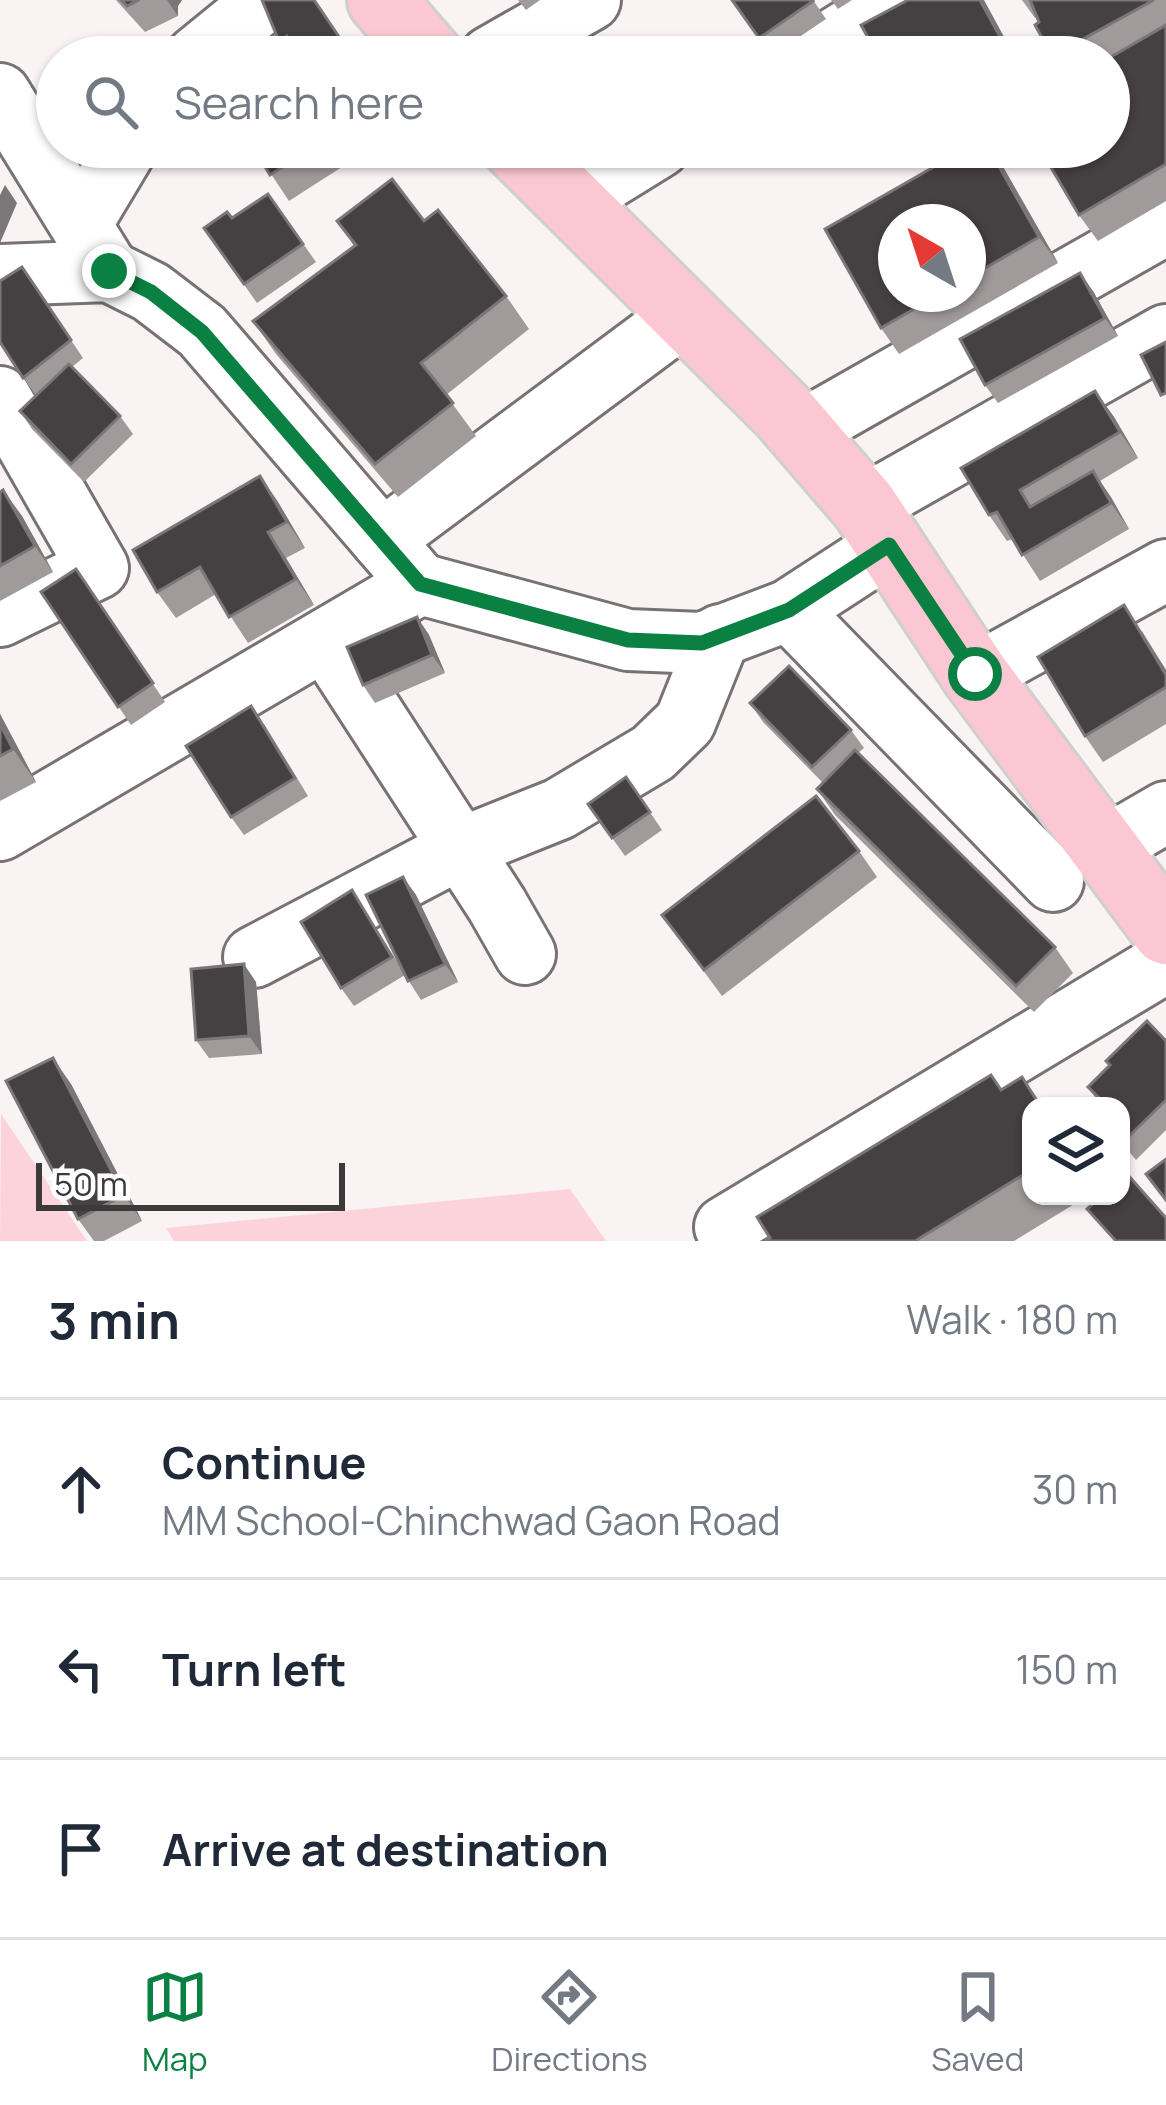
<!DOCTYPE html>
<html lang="en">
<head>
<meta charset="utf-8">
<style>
	:root { --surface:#fff; --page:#f2f2f3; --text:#1f2937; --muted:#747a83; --line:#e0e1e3; --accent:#0b8043 }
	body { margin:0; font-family:Manrope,sans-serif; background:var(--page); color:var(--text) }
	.controls { position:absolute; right:36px; bottom:36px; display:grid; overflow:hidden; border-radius:24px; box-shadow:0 3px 9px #0004 }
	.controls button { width:108px; height:108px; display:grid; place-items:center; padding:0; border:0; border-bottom:3px solid var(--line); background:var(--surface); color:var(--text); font:60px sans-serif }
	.compass { position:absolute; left:878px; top:204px; width:108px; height:108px; border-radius:50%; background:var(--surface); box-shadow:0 3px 9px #0004; rotate:321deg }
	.scale { position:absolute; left:36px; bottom:30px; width:309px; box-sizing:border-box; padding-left:12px; border:6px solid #3c393a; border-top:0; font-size:33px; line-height:42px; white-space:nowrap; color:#3c393a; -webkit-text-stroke:9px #fff; paint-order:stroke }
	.stop { position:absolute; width:36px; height:36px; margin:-27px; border:9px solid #0b8043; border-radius:50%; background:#fff }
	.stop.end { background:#0b8043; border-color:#fff; box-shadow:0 3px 12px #0008 }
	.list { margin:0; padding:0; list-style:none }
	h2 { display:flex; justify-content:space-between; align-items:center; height:156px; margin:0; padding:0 48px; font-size:51px }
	h2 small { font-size:39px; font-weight:400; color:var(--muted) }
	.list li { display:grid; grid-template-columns:78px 1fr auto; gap:36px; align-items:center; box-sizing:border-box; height:180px; padding:0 48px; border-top:3px solid var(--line) }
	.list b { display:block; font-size:45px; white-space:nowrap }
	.list p { margin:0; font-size:39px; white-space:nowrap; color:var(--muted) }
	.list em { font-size:39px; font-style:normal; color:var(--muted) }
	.icon { flex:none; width:66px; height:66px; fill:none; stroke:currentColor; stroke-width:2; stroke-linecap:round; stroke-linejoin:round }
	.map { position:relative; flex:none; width:1166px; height:1241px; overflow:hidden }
	.search { position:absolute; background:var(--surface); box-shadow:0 3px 9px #0004; left:36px; right:36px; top:36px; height:132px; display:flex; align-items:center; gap:30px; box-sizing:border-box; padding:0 42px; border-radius:66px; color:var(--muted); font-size:45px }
	.sheet { height:696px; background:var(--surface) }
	nav { display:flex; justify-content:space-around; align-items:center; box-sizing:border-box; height:168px; border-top:3px solid var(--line); background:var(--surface); font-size:33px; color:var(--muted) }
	nav a { display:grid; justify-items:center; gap:6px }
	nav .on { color:var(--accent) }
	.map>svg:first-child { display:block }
</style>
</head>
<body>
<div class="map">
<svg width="1166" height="1241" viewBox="0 0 1166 1241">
	<rect width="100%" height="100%" fill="#faf3f4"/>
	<g fill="#fdd3db">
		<path d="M1 1114 87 1241H0Z"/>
		<path d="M570 1189 606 1241H174L166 1228Z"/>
	</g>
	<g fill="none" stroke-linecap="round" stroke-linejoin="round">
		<g stroke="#787273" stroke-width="66">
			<g id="minor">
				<path d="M196 57 266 0"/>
				<path d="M490 57 590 0"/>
				<path d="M805 57 897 0"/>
				<path d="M0 94 109 271"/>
				<path d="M570 202 659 147"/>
				<path d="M81 224 127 147"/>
				<path d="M0 275 109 271 151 292 202 331 420 584"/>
				<path d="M0 397 98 568 0 616"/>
				<path d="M800 432 1166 224"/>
				<path d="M864 506 1166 335"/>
				<path d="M382 540 684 315"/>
				<path d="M789 610 1053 881"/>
				<path d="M325 640 497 905 525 954"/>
				<path d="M975 675 1166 570"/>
				<path d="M0 830 420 584 628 640 702 643 789 610 889 545"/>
				<path d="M1104 848 1166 812"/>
				<path d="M254 957 459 849 559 809 653 753 685 722 720 635"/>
				<path d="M725 1227 1166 962"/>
			</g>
		</g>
		<g stroke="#d0cfd0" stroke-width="72">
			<g id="major">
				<path d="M381 0 430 57"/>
				<path d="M516 147 783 412 864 506 975 675 1166 931"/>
			</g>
		</g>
		<use href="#minor" stroke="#fff" stroke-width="60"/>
		<use href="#major" stroke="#fac7d2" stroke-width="66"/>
	</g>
	<g fill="#a09a9a" fill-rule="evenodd">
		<path d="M116 0H182L178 6V16L145 32Z"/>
		<path d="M518 0H540L526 10Z"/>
		<path d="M732 0H813L826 19 771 56Z"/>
		<path d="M831 0H852L838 9Z"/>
		<path d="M1022 0H1166V201L1098 241 1079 215 1109 147V57H1052L1035 25 1039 22 1037 17 1035 18Z"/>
		<path d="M253 147H373L289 201Z"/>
		<path d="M930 147H989L1002 165 1058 263 899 354 881 328 941 163ZM968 222V294H896Z"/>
		<path d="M268 194 316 262 257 303 204 228 232 218Z"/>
		<path d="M337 221H424L506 296 529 329 446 395 476 436 398 497 276 354 253 321 354 246Z"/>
		<path d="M22 267 83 358 72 367 120 416 133 434 84 482 32 429 20 411 36 396 0 342Z"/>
		<path d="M1093 291 1118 336 998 403 985 385Z"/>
		<path d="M1095 391 1114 417 1138 458 1100 481 1129 529 1040 581 1013 539 1007 541 989 515Z"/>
		<path d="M260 476 278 502 305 548 286 558 314 605 248 643 216 594 176 618 157 592Z"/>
		<path d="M0 492 22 516 53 572 0 601Z"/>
		<path d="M76 569 165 702 131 725 41 592Z"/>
		<path d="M417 617 429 635 445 673 375 703 363 685Z"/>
		<path d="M1142 631 1166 670V724L1103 762 1085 736Z"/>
		<path d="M750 703 851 730 864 748 858 753 1055 947 1073 973 1034 1012 835 815 817 789 823 783 763 722Z"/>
		<path d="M0 714 36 782 0 801Z"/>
		<path d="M264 724 308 796 244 835 231 817Z"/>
		<path d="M626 777 662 830 625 856 588 804Z"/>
		<path d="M859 851 877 877 722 996 662 915Z"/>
		<path d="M403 877 416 895 458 982 421 1000 405 975 354 1006 341 988 352 890 405 974Z"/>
		<path d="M256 982 262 1054 209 1058 196 1040Z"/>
		<path d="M1166 1041V1130L1136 1160 1121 1142V1106L1099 1103 1088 1087Z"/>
		<path d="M1022 1077 1043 1106H1031V1196H1078L1081 1200 1014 1241H764Z"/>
		<path d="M71 1084 142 1221 104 1241H94L78 1219Z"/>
	</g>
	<g fill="#7b7677">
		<path d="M167 0H182L178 6V16Z"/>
		<path d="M980 0H984L1015 57H1011Z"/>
		<path d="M988 147 1002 165 1058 263 1039 237Z"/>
		<path d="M5 185 17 203 0 243V195Z"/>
		<path d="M1080 273 1093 291 1118 336 1105 318Z"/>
		<path d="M1095 391 1114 417 1138 458 1120 432Z"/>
		<path d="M1093 471 1111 497 1129 529 1111 503Z"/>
		<path d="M260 476 278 502 305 548 287 522Z"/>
		<path d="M3 490 22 516 53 572 35 546Z"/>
		<path d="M268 532 286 558 314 605 296 579Z"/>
		<path d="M1124 605 1166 670V675Z"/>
		<path d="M417 617 429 635 445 673 432 655Z"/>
		<path d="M0 714 36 782 13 749 0 724Z"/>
		<path d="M403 877 416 895 458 982 445 964Z"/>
		<path d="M244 964 256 982 262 1054 249 1036Z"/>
		<path d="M53 1058 71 1084 142 1221 124 1195Z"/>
	</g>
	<g fill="#454041" stroke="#7b7677" stroke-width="3">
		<path d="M121 0H139L127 6Z"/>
		<path d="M262 0H314L348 50 359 42 368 57H286L280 47 290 41 287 36 279 41Z"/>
		<path d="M732 0H812L813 1 759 38Z"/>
		<path d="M908 0H980L1011 57H879L861 25Z"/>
		<path d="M1030 0H1154L1052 56 1035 25 1039 22Z"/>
		<path d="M1166 25V164L1079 215 1039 147H1109V58Z"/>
		<path d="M253 147H314L270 175Z"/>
		<path d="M969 147H988L1039 237 968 278V222H896V294H940L881 328 825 229Z"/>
		<path d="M392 179 424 221 438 210 506 296 421 363 453 403 375 464 253 321 356 245 337 221Z"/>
		<path d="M268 194 303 244 244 284 204 228 227 212 232 218Z"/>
		<path d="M22 267 71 340 23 378 0 342V281Z"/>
		<path d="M1080 273 1105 318 985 385 960 339Z"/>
		<path d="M1166 342V393L1161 395 1141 355Z"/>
		<path d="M69 364 120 416 71 464 20 411Z"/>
		<path d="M1095 391 1120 432 1020 490 1030 507 1093 471 1111 503 1022 555 997 512 989 515 961 468Z"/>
		<path d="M260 476 287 522 268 532 296 579 229 617 200 567 157 592 133 550Z"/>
		<path d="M3 490 35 546 0 566V492Z"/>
		<path d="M76 569 153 683 118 707 41 592Z"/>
		<path d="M1124 605 1166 675V687L1085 736 1038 657Z"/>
		<path d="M417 617 432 655 363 685 347 647Z"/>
		<path d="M789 666 851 730 812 767 750 703Z"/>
		<path d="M251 706 295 778 231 817 186 746Z"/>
		<path d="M0 724 13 749 0 756Z"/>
		<path d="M855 750 1055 947 1016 986 817 789Z"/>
		<path d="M626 777 650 812 612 838 588 804Z"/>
		<path d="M816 796 859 851 704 970 662 915Z"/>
		<path d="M403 877 445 964 408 981 366 895Z"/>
		<path d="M352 890 392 957 341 988 301 922Z"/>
		<path d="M244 964 249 1036 196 1040 191 969Z"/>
		<path d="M1147 1021 1166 1041V1100L1123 1142 1121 1140V1106H1096L1102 1101 1088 1087 1110 1065 1106 1061Z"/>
		<path d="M53 1058 124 1195 78 1219 6 1081Z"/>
		<path d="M991 1075 1001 1090 1022 1077 1040 1106H1031V1170L915 1241H764L770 1238 757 1217Z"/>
		<path d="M1166 1159V1200L1146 1174Z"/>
		<path d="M1127 1174 1166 1218V1241H1116L1087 1209 1102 1196H1121V1179Z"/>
	</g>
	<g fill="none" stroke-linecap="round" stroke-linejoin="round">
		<path stroke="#0b8043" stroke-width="15" d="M109 271 151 292 202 332 420 584 628 640 702 643 789 610 889 545 975 674"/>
	</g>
</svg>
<div class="controls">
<button><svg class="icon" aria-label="layers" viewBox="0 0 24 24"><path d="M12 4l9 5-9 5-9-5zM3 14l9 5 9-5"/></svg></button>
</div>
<svg class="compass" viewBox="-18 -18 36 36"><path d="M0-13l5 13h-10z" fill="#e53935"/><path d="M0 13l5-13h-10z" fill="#747a83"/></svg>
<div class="scale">50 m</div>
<div class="stop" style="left:975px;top:674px"></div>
<div class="stop end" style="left:109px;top:271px"></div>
<div class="search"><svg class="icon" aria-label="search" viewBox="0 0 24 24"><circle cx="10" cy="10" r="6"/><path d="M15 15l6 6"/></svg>Search here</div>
</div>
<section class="sheet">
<h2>3 min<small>Walk · 180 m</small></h2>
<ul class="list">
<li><svg class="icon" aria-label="ahead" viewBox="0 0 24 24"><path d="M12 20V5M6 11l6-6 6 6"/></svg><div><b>Continue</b><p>MM School-Chinchwad Gaon Road</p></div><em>30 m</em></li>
<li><svg class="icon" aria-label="left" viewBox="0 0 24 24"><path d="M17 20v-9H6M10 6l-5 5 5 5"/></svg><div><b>Turn left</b></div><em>150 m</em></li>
<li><svg class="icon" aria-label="arrive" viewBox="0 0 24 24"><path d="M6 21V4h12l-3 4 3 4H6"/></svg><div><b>Arrive at destination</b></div></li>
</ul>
</section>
<nav>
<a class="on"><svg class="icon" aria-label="map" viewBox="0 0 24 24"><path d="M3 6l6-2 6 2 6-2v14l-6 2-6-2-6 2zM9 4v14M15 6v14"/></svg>Map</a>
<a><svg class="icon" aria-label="directions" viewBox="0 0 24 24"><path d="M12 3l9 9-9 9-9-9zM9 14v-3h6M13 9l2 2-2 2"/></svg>Directions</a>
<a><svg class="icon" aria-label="saved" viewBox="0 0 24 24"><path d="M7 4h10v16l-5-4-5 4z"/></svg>Saved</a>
</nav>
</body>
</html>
